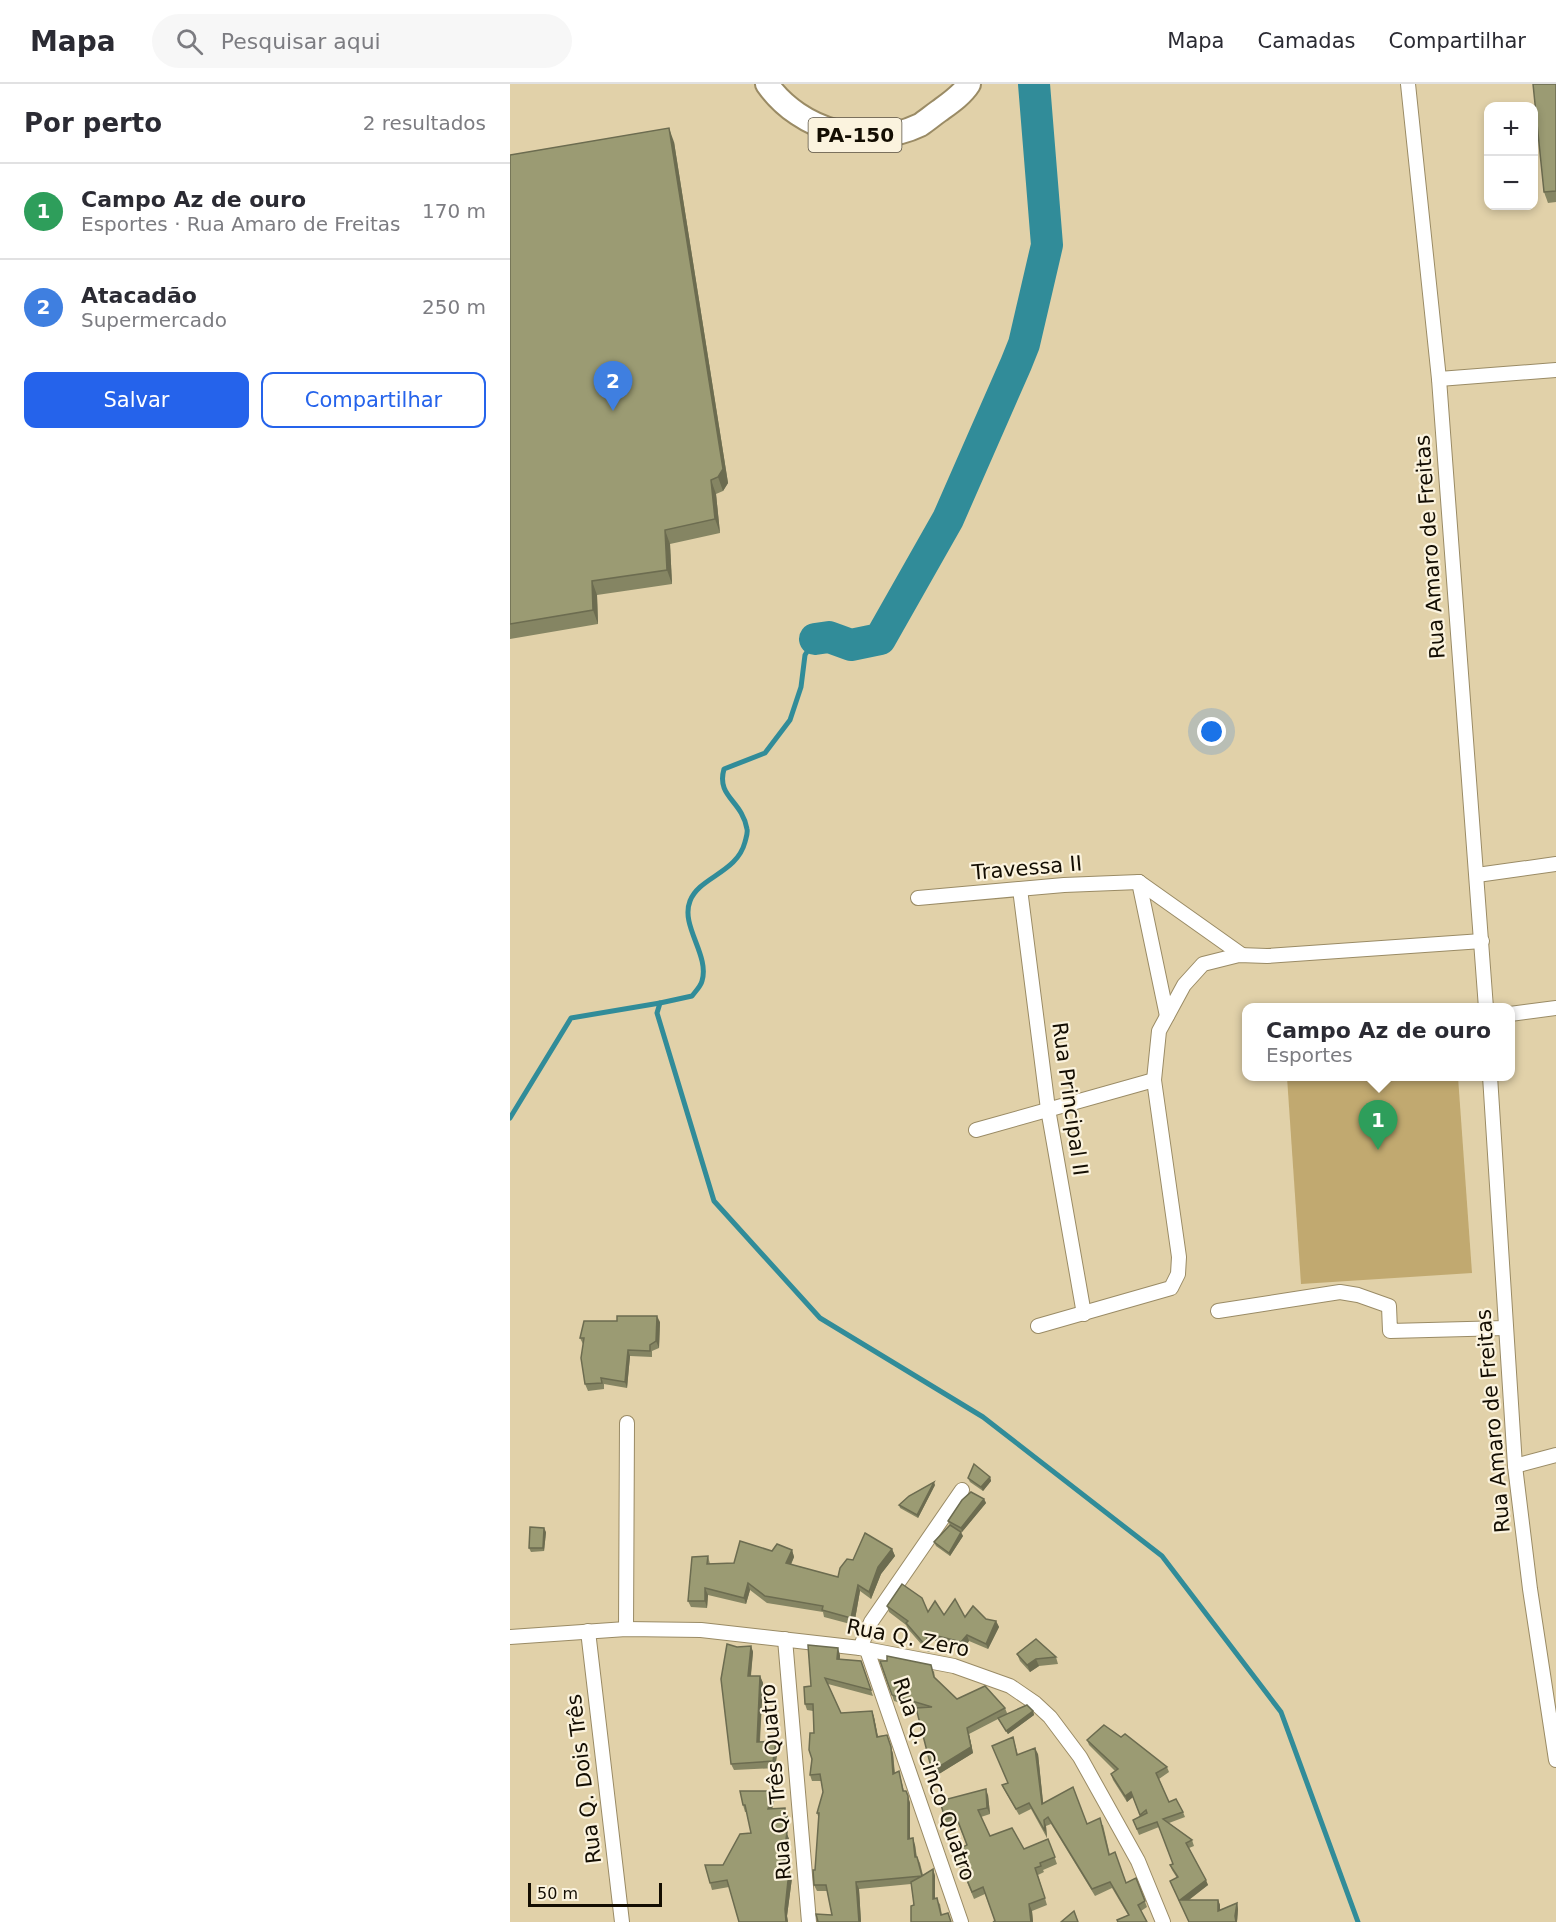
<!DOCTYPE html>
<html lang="pt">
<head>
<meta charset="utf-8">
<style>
	:root { --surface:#fff; --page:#f7f7f7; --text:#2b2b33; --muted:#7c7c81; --line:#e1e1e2; --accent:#2563eb }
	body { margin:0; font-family:"DejaVu Sans",sans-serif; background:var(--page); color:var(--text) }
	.controls { position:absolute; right:18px; top:18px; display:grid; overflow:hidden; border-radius:12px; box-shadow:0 3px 9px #0003 }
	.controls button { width:54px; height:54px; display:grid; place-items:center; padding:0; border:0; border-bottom:2px solid var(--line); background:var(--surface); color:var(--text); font:30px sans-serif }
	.scale { position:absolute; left:18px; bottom:15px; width:134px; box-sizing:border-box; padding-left:6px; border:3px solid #130d02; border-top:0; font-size:16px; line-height:21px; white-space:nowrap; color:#130d02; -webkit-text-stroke:4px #fbf3de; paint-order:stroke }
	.you { position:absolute; left:702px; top:648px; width:21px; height:21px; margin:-15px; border:4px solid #fff; border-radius:50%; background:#1a73e8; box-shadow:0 0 0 9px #1a73e833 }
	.badge { display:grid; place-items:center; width:39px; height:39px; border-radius:50%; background:var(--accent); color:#fff; font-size:20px; font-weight:700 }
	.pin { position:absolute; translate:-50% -50px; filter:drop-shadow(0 2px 3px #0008) }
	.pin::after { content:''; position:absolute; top:32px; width:21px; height:18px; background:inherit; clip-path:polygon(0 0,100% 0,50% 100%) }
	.popup { position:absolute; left:732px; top:919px; width:273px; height:78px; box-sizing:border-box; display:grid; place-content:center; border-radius:12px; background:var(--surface); filter:drop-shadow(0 2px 4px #0005); font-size:20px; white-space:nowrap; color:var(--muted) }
	.popup b { font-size:22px; color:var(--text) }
	.popup::after { content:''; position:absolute; left:50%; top:100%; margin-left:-12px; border:12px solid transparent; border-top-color:var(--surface) }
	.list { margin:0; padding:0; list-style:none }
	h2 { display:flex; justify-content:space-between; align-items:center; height:78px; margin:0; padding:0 24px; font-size:26px }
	h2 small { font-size:20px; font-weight:400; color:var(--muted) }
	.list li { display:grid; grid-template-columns:39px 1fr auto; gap:18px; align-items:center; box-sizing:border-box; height:96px; padding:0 24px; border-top:2px solid var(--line) }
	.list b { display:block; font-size:22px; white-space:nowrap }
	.list p { margin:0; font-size:20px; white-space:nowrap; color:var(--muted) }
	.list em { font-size:20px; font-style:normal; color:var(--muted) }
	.actions { display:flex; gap:12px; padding:18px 24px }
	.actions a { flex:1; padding:14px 0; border:2px solid var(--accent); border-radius:12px; text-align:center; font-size:21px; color:var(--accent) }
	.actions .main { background:var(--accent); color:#fff }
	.icon { flex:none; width:33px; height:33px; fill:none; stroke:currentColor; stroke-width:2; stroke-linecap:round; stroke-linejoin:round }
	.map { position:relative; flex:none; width:1046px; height:1838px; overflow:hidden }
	header { display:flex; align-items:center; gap:36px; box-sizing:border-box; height:84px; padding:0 30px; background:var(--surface); border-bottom:2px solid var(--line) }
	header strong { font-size:28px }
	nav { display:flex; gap:33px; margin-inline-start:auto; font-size:21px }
	.search { width:420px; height:54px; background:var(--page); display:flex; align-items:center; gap:15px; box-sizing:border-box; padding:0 21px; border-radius:33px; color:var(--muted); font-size:22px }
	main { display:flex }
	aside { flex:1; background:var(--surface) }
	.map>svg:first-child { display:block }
</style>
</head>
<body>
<header>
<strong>Mapa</strong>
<div class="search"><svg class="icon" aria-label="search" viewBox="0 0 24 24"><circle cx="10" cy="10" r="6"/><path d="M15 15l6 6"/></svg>Pesquisar aqui</div>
<nav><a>Mapa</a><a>Camadas</a><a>Compartilhar</a></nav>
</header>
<main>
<aside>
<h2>Por perto<small>2 resultados</small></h2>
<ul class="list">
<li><span class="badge" style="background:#2e9e5b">1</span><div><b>Campo Az de ouro</b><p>Esportes · Rua Amaro de Freitas</p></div><em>170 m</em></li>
<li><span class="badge" style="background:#3f7fe0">2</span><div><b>Atacadão</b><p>Supermercado</p></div><em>250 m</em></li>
</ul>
<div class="actions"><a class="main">Salvar</a><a>Compartilhar</a></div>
</aside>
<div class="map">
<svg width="1046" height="1838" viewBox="0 0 1046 1838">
	<rect width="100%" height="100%" fill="#e1d1a9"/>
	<path fill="#c1a970" d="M777 993H948L962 1189 791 1200Z"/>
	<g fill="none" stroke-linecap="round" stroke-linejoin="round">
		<g stroke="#318c99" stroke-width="5">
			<path d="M305 555 295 571 291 603 280 636 255 669 214 685C206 713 232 716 237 745 238 749 236 754 235 758 227 789 189 793 180 817 170 842 200 871 192 897 191 902 185 908 182 912L150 919 147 929 204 1117 310 1234 473 1333 652 1472 771 1628 848 1838"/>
			<path d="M0 1034 61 934 150 919"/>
		</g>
		<path stroke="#318c99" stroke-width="32" d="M305 555 319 553 341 561 370 555 438 435 506 280 514 260 537 161 524 0"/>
		<g stroke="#9a8b65" stroke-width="16">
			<g id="street">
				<path d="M898 0 929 295 976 924"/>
				<path d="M929 295 1046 286"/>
				<path d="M967 791 1046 780"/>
				<path d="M629 798 657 932"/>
				<path d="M629 798 732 871"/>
				<path d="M510 805 538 1025 574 1230"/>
				<path d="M408 814 554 801 629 798"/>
				<path d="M1000 930 1046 924"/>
				<path d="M980 992 1005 1382 1020 1505 1046 1676"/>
				<path d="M466 1046 644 996"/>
				<path d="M708 1227 830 1208 848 1211 879 1222 880 1247 996 1244"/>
				<path d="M528 1242 661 1204 668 1190 669 1173 644 996 649 947 674 901 693 880 729 871 757 872 972 857"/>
				<path d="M1005 1382 1046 1371"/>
				<path d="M116 1545 117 1339"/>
				<path d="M78 1547 112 1838"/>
				<path d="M0 1553 116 1545 191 1546 350 1564 444 1582 500 1602 525 1619 540 1633 570 1673 628 1777 653 1838"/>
				<path d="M275 1555 299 1838"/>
				<path d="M350 1564 361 1538 452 1406"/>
				<path d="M357 1566 451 1838"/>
			</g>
		</g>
		<g stroke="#9a8b65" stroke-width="26">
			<path id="primary" d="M257 0C290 47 358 66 410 41 416 37 422 32 429 27 440 19 452 11 459 0"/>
		</g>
		<use href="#street" stroke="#fff" stroke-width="14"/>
		<use href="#primary" stroke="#fff" stroke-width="22"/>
	</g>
	<g fill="#858563">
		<path d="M1046 0V118L1038 119 1034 108Z"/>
		<path d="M164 58 218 399 213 407 206 410 210 449 160 460 162 500 87 511 88 540 0 555V71Z"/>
		<path d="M150 1238 149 1264 142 1267V1273L120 1272 117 1304 94 1300V1305L78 1307 75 1300 73 1260 70 1254Z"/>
		<path d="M480 1393 481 1397 473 1407 460 1398 458 1394Z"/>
		<path d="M425 1401 408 1434 390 1424 389 1421Z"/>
		<path d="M474 1415 476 1419 452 1448 440 1441 453 1452 440 1472 426 1462 424 1458 440 1441 438 1437Z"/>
		<path d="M36 1448 34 1467 21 1468 19 1464Z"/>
		<path d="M382 1465 385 1472 371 1490 361 1515 350 1507 344 1541 314 1533 313 1528 257 1519 240 1506 236 1520 198 1511 197 1524 181 1523 178 1517 198 1472 200 1480 224 1479 262 1467 282 1466 284 1473 281 1481 328 1493 343 1476Z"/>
		<path d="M377 1522 486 1537 489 1543 478 1565 459 1557 454 1564 418 1555 420 1568H418L398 1545 396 1541 379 1528Z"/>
		<path d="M241 1562 243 1568 241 1592H250L253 1599 250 1658 268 1664 265 1684 224 1686 221 1680 227 1563Z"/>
		<path d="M507 1570 546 1573 548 1580 529 1582 520 1588 510 1577Z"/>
		<path d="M330 1571V1575L351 1577 363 1612 318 1600 331 1629 362 1627 364 1633 368 1652 377 1651 383 1670 385 1689 389 1687 394 1707H396L400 1719V1755L405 1761 407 1773 410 1779 413 1791 423 1785 425 1792V1815L430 1820 432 1831 438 1829 441 1838H401L404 1821 401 1800 349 1805 351 1838H308L322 1831 317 1807H307L304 1801 309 1735 307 1729 313 1708 311 1697H302L300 1691 304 1649 303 1627 297 1626 295 1620 301 1602Z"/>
		<path d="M424 1587 425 1595 447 1615 495 1624 497 1629 523 1627 524 1631 498 1650 488 1635 459 1650 463 1669 424 1693 407 1624 384 1617 382 1611Z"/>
		<path d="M503 1653 508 1671 528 1670 533 1719 577 1740 593 1741 600 1771 616 1799 626 1794 637 1823 631 1827 637 1838H607V1836L618 1831 602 1804 585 1812 541 1740 536 1742 537 1754 521 1725 509 1731 495 1707 492 1701 498 1699Z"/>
		<path d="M611 1653 657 1683 659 1688 649 1695 659 1718 673 1728 675 1733 659 1739 682 1756 684 1762 679 1764 698 1801 679 1816H708L710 1821V1826L727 1819 728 1825 727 1838H679L660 1797 667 1794 662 1786 660 1781 663 1780 649 1743 629 1751 623 1736 630 1732 623 1713 617 1718 603 1696 601 1690 605 1687 579 1661 577 1656Z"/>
		<path d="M263 1707 265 1714 262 1725 278 1731 277 1750 279 1755 276 1778 282 1794 277 1832 278 1838H229L219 1803 202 1806 200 1799 241 1749 237 1728H235L233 1721Z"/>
		<path d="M478 1711 480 1730 471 1733 480 1752 514 1765 538 1755 547 1780 533 1786 534 1788 528 1791 537 1821 522 1827 523 1838H483L485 1837 475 1810 464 1815 452 1786 445 1780 443 1773 457 1761 448 1739 437 1742 435 1735Z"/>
	</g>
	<g fill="#6c6c50">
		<path d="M159 44 164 58 218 399 213 407 208 393Z"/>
		<path d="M201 396 206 410 210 449 205 435Z"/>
		<path d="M155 446 160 460 162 500 157 486Z"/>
		<path d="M82 497 87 511 88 540 83 526Z"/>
		<path d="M147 1232 150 1238 149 1264 146 1257Z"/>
		<path d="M118 1266 120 1272 117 1304 115 1298Z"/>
		<path d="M480 1393 481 1397 473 1407 471 1403Z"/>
		<path d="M424 1398 425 1401 408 1434 407 1431Z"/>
		<path d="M474 1415 476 1419 452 1448 451 1444Z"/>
		<path d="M34 1444 36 1448 34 1467 33 1464Z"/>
		<path d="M451 1448 453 1452 440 1472 439 1469Z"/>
		<path d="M382 1465 385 1472 371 1490 361 1515 359 1508 368 1483Z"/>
		<path d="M282 1466 284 1473 278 1486 276 1479Z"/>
		<path d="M238 1499 240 1506 236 1520 234 1514Z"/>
		<path d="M348 1501 350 1507 344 1541 341 1534Z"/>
		<path d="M195 1504 198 1511 197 1524 195 1517Z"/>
		<path d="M486 1537 489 1543 478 1565 476 1560Z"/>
		<path d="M457 1551 459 1557 454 1564 451 1558Z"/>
		<path d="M241 1562 243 1568 240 1598 238 1592Z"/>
		<path d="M328 1564 330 1571 329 1582 327 1575Z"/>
		<path d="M526 1575 529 1582 520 1588 517 1581Z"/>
		<path d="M250 1592 253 1599 249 1665 247 1658Z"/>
		<path d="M362 1627 364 1633 369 1659 367 1653Z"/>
		<path d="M523 1627 524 1631 498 1650 496 1647Z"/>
		<path d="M457 1644 459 1650 463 1669 424 1693 422 1687Z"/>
		<path d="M266 1657 268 1664 265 1684 263 1677Z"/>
		<path d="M381 1663 383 1670 385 1696 383 1690Z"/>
		<path d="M525 1664 528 1670 534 1727 532 1720Z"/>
		<path d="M476 1705 478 1711 480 1730 477 1724Z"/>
		<path d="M263 1707 265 1714 260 1732 258 1725Z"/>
		<path d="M621 1708 623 1713 617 1718 615 1712Z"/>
		<path d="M398 1712 400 1719V1761L398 1755Z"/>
		<path d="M275 1724 278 1731 277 1750 279 1755 276 1778 279 1784 278 1794 273 1778Z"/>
		<path d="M534 1736 536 1742 537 1754 535 1747Z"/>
		<path d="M403 1754 405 1761 407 1779 405 1773Z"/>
		<path d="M423 1785 425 1792V1822L423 1815Z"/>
		<path d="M279 1787 282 1794 277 1832 278 1838H276L275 1825Z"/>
		<path d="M696 1796 698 1801 672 1821 670 1816Z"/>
		<path d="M346 1798 349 1805 351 1838H349Z"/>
		<path d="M708 1816 710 1821V1832L708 1827Z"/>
		<path d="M727 1819 728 1825 727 1838H726L725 1832Z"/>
		<path d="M519 1820 522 1827 523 1838H521Z"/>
	</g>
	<g fill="#9b9b73" stroke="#6c6c50" stroke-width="1.5">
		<path d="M1023 0H1046V107L1034 108Z"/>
		<path d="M159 44 213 385 208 393 201 396 205 435 155 446 157 486 82 497 83 526 0 540V71Z"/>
		<path d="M107 1232H147L146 1257 140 1261V1267L118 1266 115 1298 91 1294 92 1299 75 1300 71 1274 74 1254H70L74 1237H107Z"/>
		<path d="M464 1380 480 1393 471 1403 458 1394Z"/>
		<path d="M424 1398 407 1431 389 1421 399 1412Z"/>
		<path d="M461 1408 474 1415 451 1444 438 1437 452 1416Z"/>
		<path d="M440 1441 451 1448 439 1469 424 1458Z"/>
		<path d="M20 1443 34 1444 33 1464H19Z"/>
		<path d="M355 1449 382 1465 368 1483 359 1508 348 1501 341 1534 312 1526 313 1522 255 1512 238 1499 234 1514 195 1504V1517H178L182 1473 198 1472 197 1480 224 1479 230 1457 262 1467 267 1460 282 1466 276 1479 328 1493 330 1484 337 1475 343 1476Z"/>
		<path d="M392 1500 412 1514 418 1528 425 1517 434 1531 445 1515 455 1533 463 1522 476 1535 486 1537 476 1560 457 1551 451 1558 416 1549 418 1562H416L396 1539 398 1537 377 1522Z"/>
		<path d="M526 1555 546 1573 526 1575 517 1581 507 1570Z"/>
		<path d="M217 1560 227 1563 241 1562 238 1592H250L247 1658 266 1657 263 1677 221 1680 211 1595Z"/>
		<path d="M298 1561 328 1564 327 1575 351 1577 361 1606 315 1594 331 1629 362 1627 367 1653 377 1651 381 1663 383 1690 389 1687 393 1707H396L398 1712V1755L403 1754 405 1773H407L412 1792 423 1785V1815L427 1814 431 1831 438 1829 441 1838H401V1822L404 1821 401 1798 412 1792 346 1798 349 1838H308L306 1830 322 1831 316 1801H304L303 1786H305L309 1729H307L313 1708 310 1690 300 1691 302 1675 299 1666 300 1649H304L303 1620H295L294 1603 301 1602Z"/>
		<path d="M377 1572 421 1581 424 1593 447 1615 475 1602 495 1624 457 1644 461 1663 422 1687 406 1624 422 1623 382 1611 370 1577H377Z"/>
		<path d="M517 1621 523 1627 496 1647 488 1634Z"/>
		<path d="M594 1641 611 1653 615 1650 657 1683 646 1689 659 1718 666 1715 673 1728 653 1735 682 1756 676 1759 696 1796 670 1816H708V1827L727 1819 725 1832 726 1838H679L660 1797 668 1793 660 1781 663 1780 647 1738 627 1745 623 1736 637 1729 636 1726 630 1731 621 1708 615 1712 601 1690 608 1685 577 1656Z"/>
		<path d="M503 1653 507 1671 525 1664 532 1720 563 1703 577 1740 590 1734 599 1771 605 1768 616 1799 626 1794 635 1817 628 1821 637 1838H608L607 1836 619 1831 600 1798 582 1805 538 1733 534 1736 535 1747 519 1719 506 1725 492 1701 498 1699 482 1662Z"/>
		<path d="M476 1705 477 1724 468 1726 480 1752 502 1744 514 1765 538 1755 545 1773 530 1779 531 1782 525 1784 535 1814 519 1820 521 1838H483L485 1837 473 1803 462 1808 450 1779 443 1773 446 1771 445 1767 457 1761 446 1732 435 1735 430 1717Z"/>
		<path d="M230 1707H263L258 1725 275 1724 274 1748H277L273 1778 276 1777V1787H279L275 1825 276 1838H229L217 1796 200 1799 195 1781H213L230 1750 241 1749 235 1721H233Z"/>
		<path d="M564 1827 568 1838H551Z"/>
	</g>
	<g text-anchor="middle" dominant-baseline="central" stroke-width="4.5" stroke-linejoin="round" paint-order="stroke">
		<rect fill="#fbf3de" stroke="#595244" stroke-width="1.5" x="298.5" y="34" width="93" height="34" rx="4.5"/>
		<g font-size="20" font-weight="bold" fill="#130d02">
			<text x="345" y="51">PA-150</text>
		</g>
		<g font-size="21" fill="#130d02" stroke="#fbf3de">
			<text transform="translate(920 463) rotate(-94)">Rua Amaro de Freitas</text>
			<text transform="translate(517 784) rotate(-5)">Travessa II</text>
			<text transform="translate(560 1015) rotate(82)">Rua Principal II</text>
			<text transform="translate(983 1337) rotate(-95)">Rua Amaro de Freitas</text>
			<text transform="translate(398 1554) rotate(11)">Rua Q. Zero</text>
			<text transform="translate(74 1695) rotate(-97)">Rua Q. Dois Três</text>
			<text transform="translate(424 1695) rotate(71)">Rua Q. Cinco Quatro</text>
			<text transform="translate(266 1698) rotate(-95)">Rua Q. Três Quatro</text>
		</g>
	</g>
</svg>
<div class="controls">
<button>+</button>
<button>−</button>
</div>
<div class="scale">50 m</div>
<div class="you"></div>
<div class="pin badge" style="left:868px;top:1066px;background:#2e9e5b">1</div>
<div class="popup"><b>Campo Az de ouro</b>Esportes</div>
<div class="pin badge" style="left:103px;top:327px;background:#3f7fe0">2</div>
</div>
</main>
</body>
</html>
